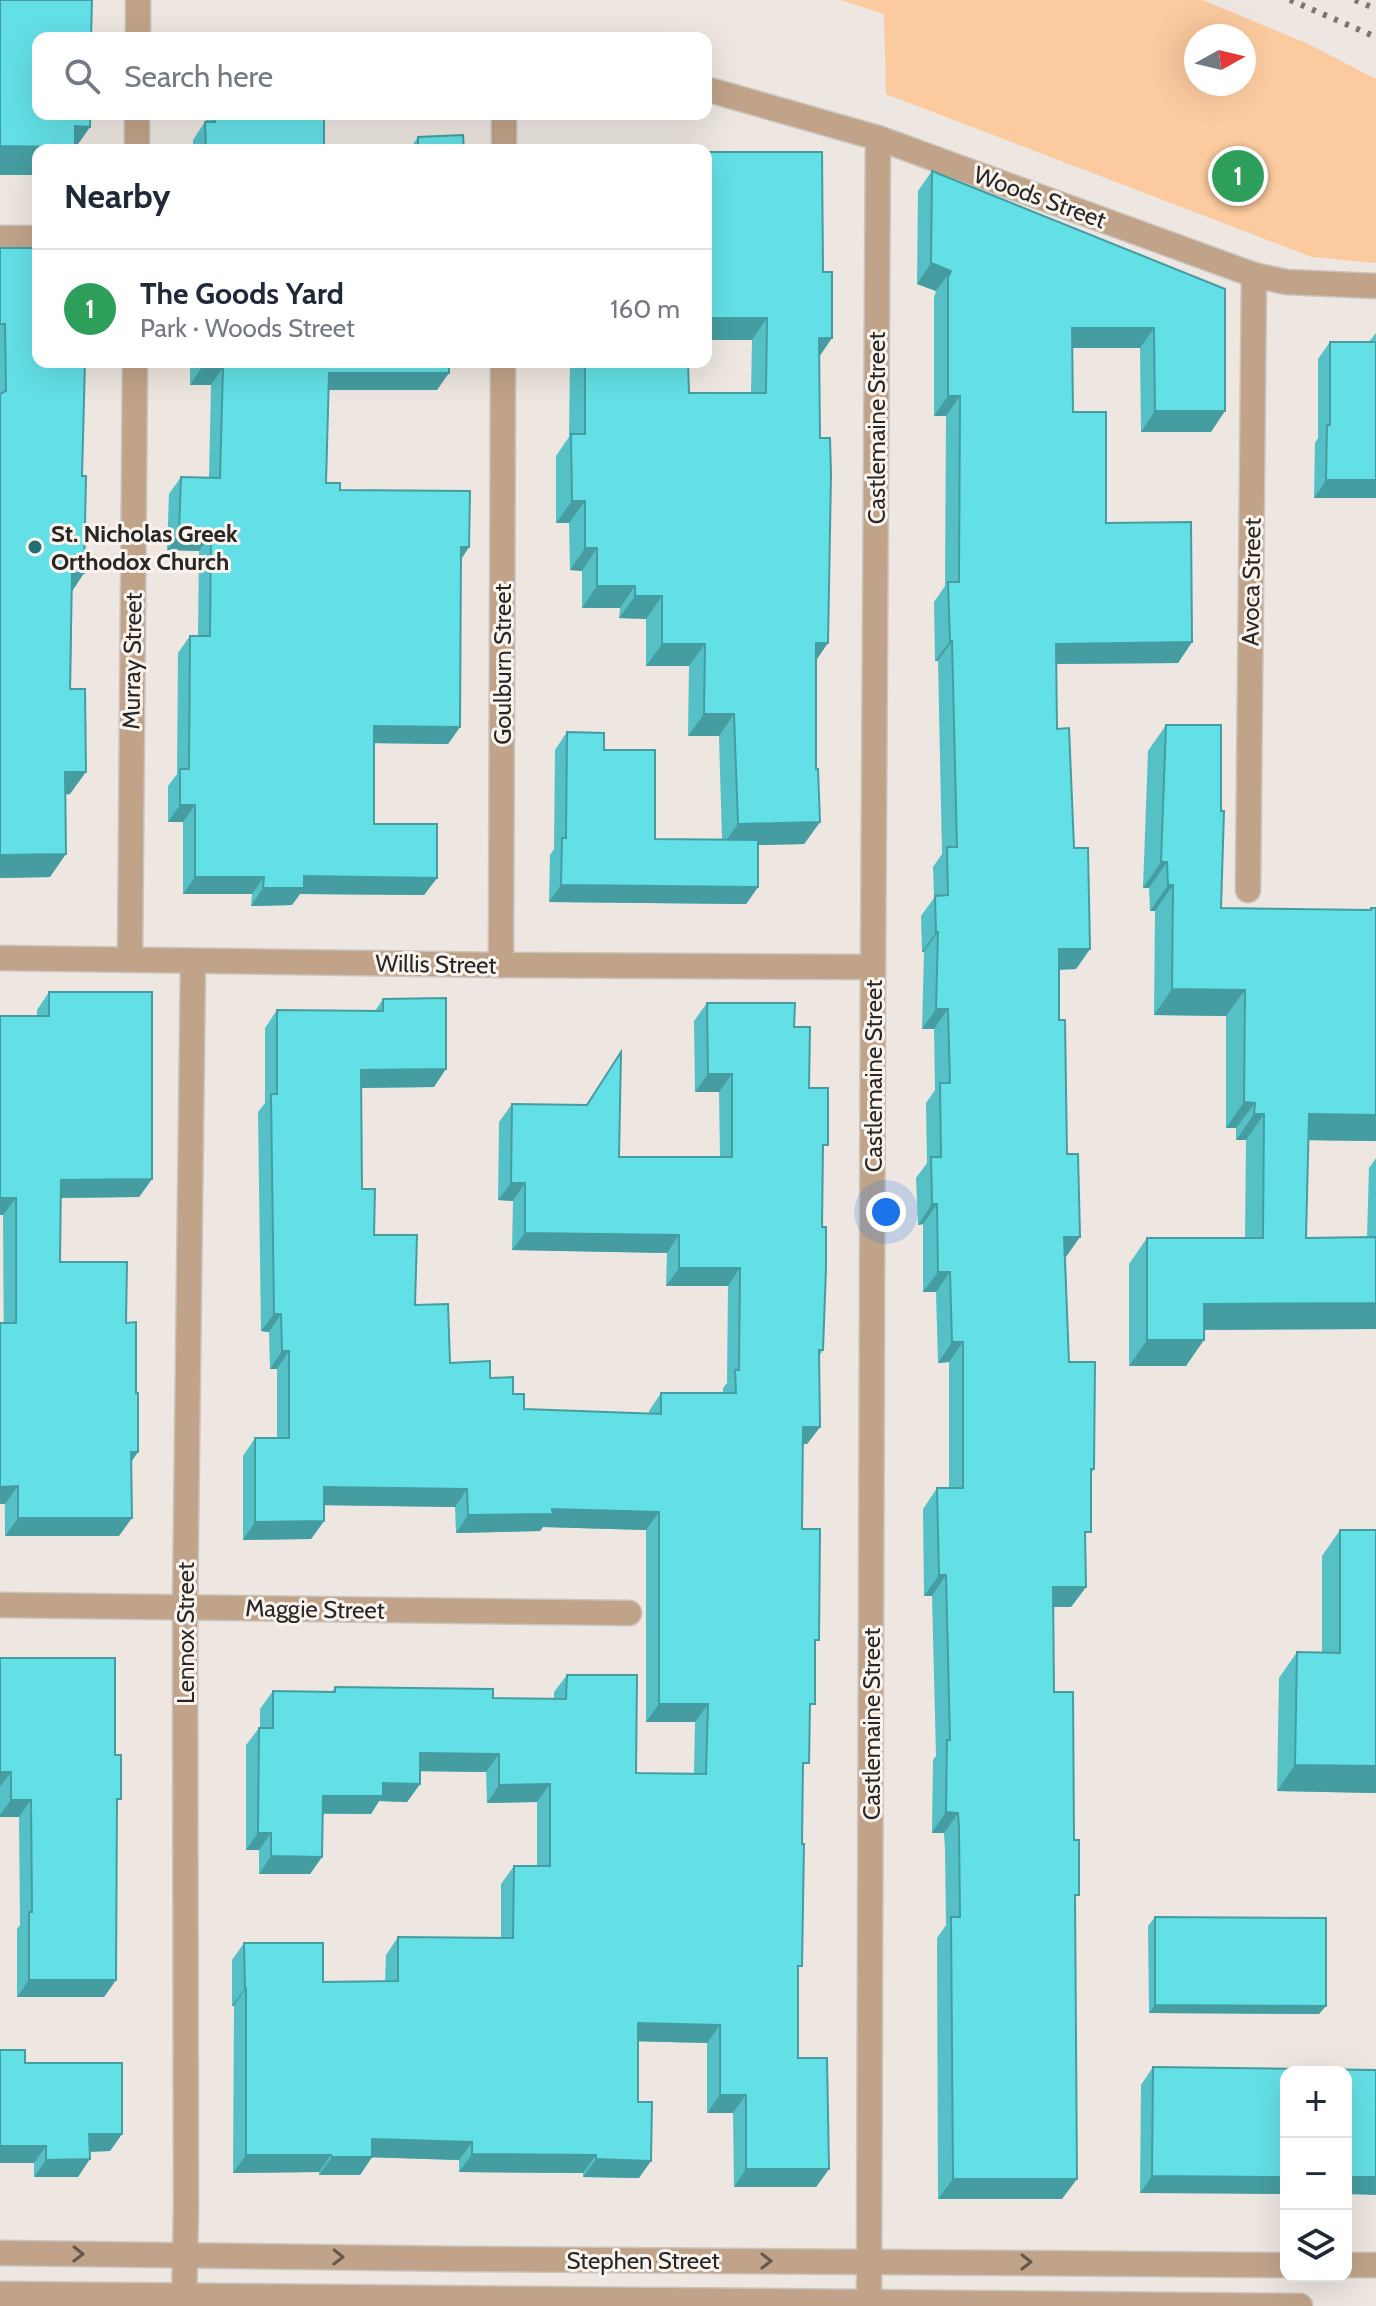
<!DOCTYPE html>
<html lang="en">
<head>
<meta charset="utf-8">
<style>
	:root { --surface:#fff; --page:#f2f2f3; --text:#1f2937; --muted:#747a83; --line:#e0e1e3; --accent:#226e72 }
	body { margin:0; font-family:Cabin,sans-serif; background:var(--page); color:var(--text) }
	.controls { position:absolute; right:24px; bottom:24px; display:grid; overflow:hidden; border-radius:16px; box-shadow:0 8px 32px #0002 }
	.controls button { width:72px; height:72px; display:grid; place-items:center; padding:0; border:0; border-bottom:2px solid var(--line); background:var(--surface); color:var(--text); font:40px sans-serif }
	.compass { position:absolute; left:1184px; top:24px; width:72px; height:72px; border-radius:50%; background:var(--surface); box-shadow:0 8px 32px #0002; rotate:82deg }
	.you { position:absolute; left:886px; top:1212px; width:28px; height:28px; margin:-20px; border:6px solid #fff; border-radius:50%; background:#1a73e8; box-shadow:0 0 0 12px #1a73e833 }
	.badge { display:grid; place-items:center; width:52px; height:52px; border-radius:50%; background:var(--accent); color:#fff; font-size:26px; font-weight:700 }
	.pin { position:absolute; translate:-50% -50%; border:4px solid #fff; box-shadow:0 2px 8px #0006 }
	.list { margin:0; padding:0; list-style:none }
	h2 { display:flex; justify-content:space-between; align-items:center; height:104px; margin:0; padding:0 32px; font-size:34px }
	h2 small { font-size:26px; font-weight:400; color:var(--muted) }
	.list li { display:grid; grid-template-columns:52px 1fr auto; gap:24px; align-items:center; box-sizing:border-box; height:120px; padding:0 32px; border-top:2px solid var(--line) }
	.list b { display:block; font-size:30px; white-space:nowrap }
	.list p { margin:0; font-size:26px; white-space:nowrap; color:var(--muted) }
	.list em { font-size:26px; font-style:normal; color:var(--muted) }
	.icon { flex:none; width:44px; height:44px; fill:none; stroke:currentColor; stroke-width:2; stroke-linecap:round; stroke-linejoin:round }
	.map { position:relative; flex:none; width:1376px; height:2306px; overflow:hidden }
	.search { position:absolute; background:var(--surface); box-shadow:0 8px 32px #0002; left:32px; top:32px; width:680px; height:88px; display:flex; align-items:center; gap:20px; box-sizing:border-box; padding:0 28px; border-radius:16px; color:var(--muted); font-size:30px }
	.panel { position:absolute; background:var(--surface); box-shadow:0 8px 32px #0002; left:32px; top:144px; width:680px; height:224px; border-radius:16px }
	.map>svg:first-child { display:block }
</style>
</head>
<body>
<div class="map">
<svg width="1376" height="2306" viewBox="0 0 1376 2306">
	<rect width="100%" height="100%" fill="#ede6e1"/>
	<path fill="#fbca9f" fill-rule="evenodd" d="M841 0H1203L1308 44 1376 79V263L1312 257 886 94 884 14ZM1196 36H1244V84H1196Z"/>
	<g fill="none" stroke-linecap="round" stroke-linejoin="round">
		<g stroke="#cac4bf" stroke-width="27">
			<path id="pedestrian" d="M0 238H38"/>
		</g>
		<g stroke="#cac4bf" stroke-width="27">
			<g id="minor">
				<path d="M138 38V0"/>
				<path d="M706 89 878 138 1254 275 1286 282 1376 286"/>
				<path d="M137 150V114"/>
				<path d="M504 150V114"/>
				<path d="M1248 890 1254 275"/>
				<path d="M0 958 501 965 873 967"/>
				<path d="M130 959 135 362"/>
				<path d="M501 965 503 362"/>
				<path d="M0 1605 629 1613"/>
				<path d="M0 2253 465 2259 1286 2265"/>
				<path d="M1346 2265H1376"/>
				<path d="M0 2294 1300 2306"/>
				<path d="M869 2303 873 967 878 138"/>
				<path d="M184 2306 186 2210 185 1608 193 961"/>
			</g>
		</g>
		<use href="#pedestrian" stroke="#c0a389" stroke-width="24"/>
		<use href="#minor" stroke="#c0a389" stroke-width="24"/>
		<g stroke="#7a7673" stroke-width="6" stroke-dasharray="4 8" stroke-linecap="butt">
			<path d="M1290 0 1376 37"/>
			<path d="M1355 0 1376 9"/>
		</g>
	</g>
	<g fill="#55c1c6">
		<path d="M210 114H324V150H193V140Z"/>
		<path d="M418 137 464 150H409Z"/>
		<path d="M706 152 819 357 816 769 820 822 804 844 758 845V887L746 904 549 902 550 855 554 849 555 750 567 732 604 750 655 839 722 840 719 736H688L689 666H646V619L619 618 620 608H582V571L570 570 569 523H556V456L569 437 570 362H688L689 393H751L752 340Z"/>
		<path d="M932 171 1225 289 1211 432H1141L1140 348H1072L1073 412 1106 523 1192 642 1178 663 1056 664 1057 729 1074 848 1090 949 1076 969 1059 970V1020L1069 1362 1094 1469 1091 1474 1085 1539 1086 1587 1071 1607H1053L1054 1692 1075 1901 1062 2199H938L937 1938 946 1925 945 1849 944 1833H932L933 1760 936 1756 932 1596H924L923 1509 937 1488H949V1362L938 1363 936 1292H923V1224L918 1225 916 1178 927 1163 926 1103 935 1090 934 1029H922L924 952H922L921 916 934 898 933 867 942 854 938 661H935L934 602 945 586 946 416H934V298L936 291 917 284 918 191Z"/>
		<path d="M0 248 82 476 84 573 72 591 70 794 65 795 50 877 0 878Z"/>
		<path d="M1376 333V498H1314L1315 443 1318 438V359L1330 342H1369Z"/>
		<path d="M190 362H449L437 390H329L326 483 469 547 461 560 460 727 448 744 374 743V824L437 878 424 895 300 894 292 905 251 906 252 894H183V822H168V786L177 774 178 653 190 636H198L199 551 167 550 169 494 181 477 209 478 211 385H190Z"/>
		<path d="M1166 725 1221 908 1370 910 1371 908H1376V1141L1308 1140 1306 1238 1367 1237 1369 1168 1376 1158V1329L1204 1330 1186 1366H1129V1264L1147 1238H1245L1246 1140H1236V1128H1226V1016L1154 1015 1155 911H1150L1149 888H1143L1148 751Z"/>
		<path d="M49 992 152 1179 139 1197 61 1198 60 1262 126 1323 136 1393 138 1452 131 1462 119 1536H5L3 1215H0V1016H37V1010Z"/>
		<path d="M383 999 434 1087 361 1088 362 1189 374 1235 450 1363 490 1378 513 1394 524 1409 649 1413V1411L661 1393H723V1388L727 1383 728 1286H666L667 1253 512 1250 513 1201 498 1200 499 1122 512 1104 586 1105 621 1052 619 1157H720L719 1092H695L694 1021 707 1003 794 1027 809 1088 823 1154 822 1227 823 1350 819 1356 820 1427 807 1444H803L802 1529 815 1646 810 1711 803 1772 798 1972V2058L829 2169 816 2187H734L733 2113H707V2043L638 2041 639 2178 583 2177V2173L459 2172V2160L372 2157 360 2175H319V2172L233 2173 234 2006H232V1960L244 1943 323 1982H385L386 1955 398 1937 501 1938V1884L514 1866H537V1802L487 1803 486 1772 420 1771V1784L407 1802 379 1801 371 1814H322V1857L310 1874H259V1850H246V1745L259 1728H260V1709L273 1691 332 1692 335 1687 493 1698 554 1699V1692L567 1675 636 1773H694L695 1722H646V1530L543 1527 540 1531 456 1533 455 1507 324 1505V1521L311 1539 243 1540V1456L255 1438H277V1369H270L269 1332 261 1331 258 1112 265 1103V1028L277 1010 375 1011Z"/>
		<path d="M1340 1530 1376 1793 1277 1791 1279 1678 1297 1652 1322 1653V1556Z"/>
		<path d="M0 1658 115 1755 117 1805 116 1980 104 1997H17V1929L20 1925 19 1817H0Z"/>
		<path d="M1155 1917 1319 2014 1149 2013 1148 1926Z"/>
		<path d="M25 2063 122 2134 110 2151 90 2152 78 2177H34V2163Z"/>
		<path d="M1153 2067 1376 2070 1140 2193 1141 2085Z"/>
	</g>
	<g fill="#459da1">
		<path d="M75 126 90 127 74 150H38V175H0V146Z"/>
		<path d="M931 263 951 271 936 291 917 284Z"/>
		<path d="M706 318H767L752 340H706Z"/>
		<path d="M1072 328H1154L1140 348H1058Z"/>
		<path d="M819 338H832L817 360Z"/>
		<path d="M202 367 223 368 211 385H190Z"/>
		<path d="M329 373H449L437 390H317Z"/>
		<path d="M948 396H960L946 416H934Z"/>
		<path d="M1155 411H1225L1211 432H1141Z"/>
		<path d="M1326 480H1376V498H1314Z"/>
		<path d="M572 501H585L569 523H556Z"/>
		<path d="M179 533 211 534 199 551 167 550Z"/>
		<path d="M461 547H469L457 564Z"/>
		<path d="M585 548H597L582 571 570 570Z"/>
		<path d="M72 573H84L69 596Z"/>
		<path d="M597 586H635L620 608H582Z"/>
		<path d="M635 596H662L646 619 619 618Z"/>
		<path d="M950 641H952L938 661H935Z"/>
		<path d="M1192 642 1178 663 1042 664 1056 644Z"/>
		<path d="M816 643H828L813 665Z"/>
		<path d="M662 644H705L689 666H646Z"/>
		<path d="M704 714H734L719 736H688Z"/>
		<path d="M374 726 460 727 448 744 362 743Z"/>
		<path d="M65 772H86L70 794 49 795Z"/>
		<path d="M180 805H195L183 822H168Z"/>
		<path d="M820 822 804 844 722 846 738 824Z"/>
		<path d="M66 854 50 877 0 878V855Z"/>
		<path d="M1161 862H1167L1149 888H1143Z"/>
		<path d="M304 876 437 878 424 895 300 894 292 905 251 906 263 888Z"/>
		<path d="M195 877H264L252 894H183Z"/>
		<path d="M561 885 758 887 746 904 549 902Z"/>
		<path d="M1168 885H1173L1155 911H1150Z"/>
		<path d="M936 932H938L924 952H922Z"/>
		<path d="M1059 949H1090L1076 969 1045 970Z"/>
		<path d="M1172 989 1245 990 1226 1016 1154 1015Z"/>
		<path d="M936 1009H948L934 1029H922Z"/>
		<path d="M446 1069 434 1087 349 1088 361 1070Z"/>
		<path d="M708 1074H732L719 1092H695Z"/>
		<path d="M1244 1102 1255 1103 1236 1128H1226Z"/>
		<path d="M1254 1114H1264L1246 1140H1236Z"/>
		<path d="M1309 1114 1376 1115V1141L1291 1140Z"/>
		<path d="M152 1179 139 1197 48 1198 61 1180Z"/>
		<path d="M511 1183H525L513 1201 498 1200Z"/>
		<path d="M0 1198H16L3 1215H0Z"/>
		<path d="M932 1204H937L923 1224 918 1225Z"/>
		<path d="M525 1233 679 1235 667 1253 512 1250Z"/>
		<path d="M1064 1237H1080L1066 1257H1050Z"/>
		<path d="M679 1268H740L728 1286H666Z"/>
		<path d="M938 1272H950L936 1292H923Z"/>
		<path d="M1376 1303V1329L1186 1330 1204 1304Z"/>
		<path d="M274 1314H281L269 1332 261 1331Z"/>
		<path d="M1147 1340H1204L1186 1366H1129Z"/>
		<path d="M952 1342H963L949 1362 938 1363Z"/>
		<path d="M282 1351H289L277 1369H270Z"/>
		<path d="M803 1427H820L807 1444H790Z"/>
		<path d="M131 1452H138L125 1470Z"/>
		<path d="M18 1486 5 1504H0V1487Z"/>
		<path d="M324 1487 467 1489 455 1507 311 1505Z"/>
		<path d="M552 1509 659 1512 646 1530 543 1527 540 1531 456 1533 468 1515Z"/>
		<path d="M18 1518H132L119 1536H5Z"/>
		<path d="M324 1521 311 1539 243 1540 255 1522Z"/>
		<path d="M939 1575H946L932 1596H924Z"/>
		<path d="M1053 1587H1086L1071 1607H1038Z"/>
		<path d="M659 1704H708L695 1722H646Z"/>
		<path d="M420 1753 499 1754 486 1772 407 1771Z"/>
		<path d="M1295 1765 1376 1766V1793L1277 1791Z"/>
		<path d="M0 1772H11L0 1787Z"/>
		<path d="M383 1783 420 1784 407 1802 379 1801 371 1814 310 1813 323 1796Z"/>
		<path d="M550 1784 537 1802 487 1803 499 1785Z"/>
		<path d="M11 1800H31L19 1817H0V1815Z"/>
		<path d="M946 1812 958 1813 944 1833H932Z"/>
		<path d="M258 1833H271L259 1850H246Z"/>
		<path d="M271 1856 322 1857 310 1874H259Z"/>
		<path d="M29 1980H116L104 1997H17Z"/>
		<path d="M245 1988H246L234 2006H232Z"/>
		<path d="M1155 2005 1326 2006 1319 2014 1149 2013Z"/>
		<path d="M638 2023 720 2025 707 2043 626 2041Z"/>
		<path d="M720 2095H746L733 2113H707Z"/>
		<path d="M89 2134H122L110 2151 77 2152Z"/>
		<path d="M372 2139 472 2142 459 2160 360 2157Z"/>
		<path d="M0 2146H46L34 2163H0Z"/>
		<path d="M472 2154 596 2155 583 2173 459 2172Z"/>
		<path d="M246 2155H331L319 2172 233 2173Z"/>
		<path d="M332 2157H372L360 2175H319Z"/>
		<path d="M90 2159 78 2177H34L46 2160Z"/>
		<path d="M596 2159 651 2161 639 2178 583 2177Z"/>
		<path d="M746 2169H829L816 2187H734Z"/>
		<path d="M1152 2176 1286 2177V2194L1140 2193Z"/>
		<path d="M1346 2177H1376V2195L1346 2194Z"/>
		<path d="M953 2179H1077L1062 2199H938Z"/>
	</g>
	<g fill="#63e0e6" stroke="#459da1" stroke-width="2">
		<path d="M0 0H92L91 38H38V114H90V127L75 126V147L0 146Z"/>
		<path d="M215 114H324V150H206L205 122H215Z"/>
		<path d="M463 135 464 150H418V137Z"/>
		<rect x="592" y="146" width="89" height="4"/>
		<path d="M706 152H822L823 272H832V338H819L820 438H830L831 474 828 643H816V769H818L820 822 738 824 734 714H704L705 644H662V596H635V586H597V548H585V501H572L571 434H585V362H688L689 393H766L767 318H706Z"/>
		<path d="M932 171 1225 289V411H1155L1154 328H1072L1073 412H1106V523L1191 522 1192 642 1056 644 1057 729 1069 728 1074 848H1088L1090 949H1059V1020H1065L1067 1154H1078L1080 1237H1064L1069 1362H1095L1094 1469H1091V1532H1085L1086 1587H1053L1054 1692H1073L1074 1840H1079V1895H1075L1077 2179H953L951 1917H960L959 1828 958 1813 946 1812 947 1740H950L946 1575H939L937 1488H963V1342H952L950 1272H938L937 1204H932L931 1157H941L940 1083H950L948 1009H936L938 932H936L935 896 948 895 947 847H957L952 641H950L948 582H959L960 396H948V277L951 271 931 263Z"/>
		<path d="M0 248H38V362H85L82 476H86L84 573H72L70 689H85L86 772H65L66 854 0 855V394L6 391 5 324H0Z"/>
		<path d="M1330 342H1376V480H1326L1327 425H1330Z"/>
		<path d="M202 362H449V373H329L326 483H340V490L470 491 469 547H461L460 727 374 726V824H437V878L304 876V888H263L264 877H195V805H180V769H189L190 636H210L211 534 179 533 181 477 220 478 223 368 202 367Z"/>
		<path d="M1166 725H1221V811H1224L1221 908 1371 910V908H1376V1115L1309 1114 1306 1238 1376 1237V1303L1204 1304V1340H1147V1238H1263L1264 1114H1254L1255 1103 1244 1102 1245 990 1172 989 1173 885H1168L1167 862H1161Z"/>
		<path d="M567 732 604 733V750H655V839L758 840V887L561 885 562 838H566Z"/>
		<path d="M49 992H152V1179L61 1180 60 1262H127L126 1323 136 1322V1393H138V1452H131L132 1518H18V1486L0 1487V1323H16V1198H0V1016H49Z"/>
		<path d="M446 998V1069L361 1070 362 1189H375L374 1235H417L415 1305 448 1304 450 1363 490 1361V1378L513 1377V1394H524V1409L661 1414V1393H736L735 1370H739L740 1268H679V1235L525 1233V1183H511L512 1104 587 1105 621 1052 619 1157H732V1074H708L707 1003H795L794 1027H810L809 1088H828V1145H823L822 1227H826V1268L823 1350H819L820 1427H803L802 1529H820L819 1640H815V1704H810L809 1763H803L802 1844H804L802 1966H798V2058H827L829 2169H746V2095H720V2025L638 2023V2102H652L651 2161 596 2159V2155L472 2154V2142L372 2139V2157H332L331 2155H246V1988H245L244 1943H323V1982L398 1981V1937L513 1938 514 1866H550V1784L499 1785V1754L420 1753V1784L383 1783V1796H323L322 1857 271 1856V1833H258L259 1728H273V1691L335 1692V1687L493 1689V1698L566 1699 567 1675H637L636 1773 706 1774 708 1704H659V1512L552 1509 553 1514 468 1515 467 1489 324 1487V1521L255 1522V1438H289V1351H282L281 1314H274L271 1094H277V1010L383 1011V999Z"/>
		<path d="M1340 1530H1376V1766L1295 1765 1297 1652 1340 1653Z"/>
		<path d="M0 1658H115V1755H121V1799H117L116 1980H29V1912H32L31 1800H11V1772H0Z"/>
		<path d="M1155 1917 1326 1918V2006L1155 2005Z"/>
		<path d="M0 2050H25V2063H122V2134H89L90 2159 46 2160V2146H0Z"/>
		<path d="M1153 2067 1376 2070V2177H1346V2072H1286V2177L1152 2176Z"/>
	</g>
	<defs><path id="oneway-chevron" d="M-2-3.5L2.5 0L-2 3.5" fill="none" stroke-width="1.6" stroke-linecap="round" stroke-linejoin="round" transform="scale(2)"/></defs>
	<g stroke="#65594d">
		<use href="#oneway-chevron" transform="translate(78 2254) rotate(1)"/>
		<use href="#oneway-chevron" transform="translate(338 2257) rotate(1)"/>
		<use href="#oneway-chevron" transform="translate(766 2261)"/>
		<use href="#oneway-chevron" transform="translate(1026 2262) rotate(1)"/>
	</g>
	<circle fill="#226e72" stroke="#fbf4ee" stroke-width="3" cx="35" cy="547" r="8"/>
	<g text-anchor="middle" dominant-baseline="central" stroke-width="6" stroke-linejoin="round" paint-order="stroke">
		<g font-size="24" fill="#292725" stroke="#fbf4ee">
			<text transform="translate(1040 197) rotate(20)">Woods Street</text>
			<text transform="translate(876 428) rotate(-90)">Castlemaine Street</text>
			<text transform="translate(1251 582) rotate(-89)">Avoca Street</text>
			<text transform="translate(132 661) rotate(-89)">Murray Street</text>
			<text transform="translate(502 664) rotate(-90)">Goulburn Street</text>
			<text transform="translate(436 964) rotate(1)">Willis Street</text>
			<text transform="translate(873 1076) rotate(-90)">Castlemaine Street</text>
			<text transform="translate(315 1609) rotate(1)">Maggie Street</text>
			<text transform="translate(185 1633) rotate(-90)">Lennox Street</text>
			<text transform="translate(871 1724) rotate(-90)">Castlemaine Street</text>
			<text x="643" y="2260">Stephen Street</text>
		</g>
		<g font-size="24" font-weight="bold" fill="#292725" stroke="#fbf4ee" text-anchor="start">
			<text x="51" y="533">St. Nicholas Greek<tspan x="51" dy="28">Orthodox Church</tspan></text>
		</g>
	</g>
</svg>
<div class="controls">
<button>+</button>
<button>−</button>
<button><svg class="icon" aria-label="layers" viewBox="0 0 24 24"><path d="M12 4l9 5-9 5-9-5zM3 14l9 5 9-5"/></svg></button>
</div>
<svg class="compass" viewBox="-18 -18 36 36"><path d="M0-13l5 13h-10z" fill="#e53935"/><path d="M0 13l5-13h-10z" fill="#747a83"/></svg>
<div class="you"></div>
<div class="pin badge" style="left:1238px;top:176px;background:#2e9e5b">1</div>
<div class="search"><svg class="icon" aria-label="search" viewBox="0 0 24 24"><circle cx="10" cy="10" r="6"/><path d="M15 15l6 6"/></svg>Search here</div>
<section class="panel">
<h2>Nearby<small></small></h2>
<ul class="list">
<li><span class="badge" style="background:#2e9e5b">1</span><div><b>The Goods Yard</b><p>Park · Woods Street</p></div><em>160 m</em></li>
</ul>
</section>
</div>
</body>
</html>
